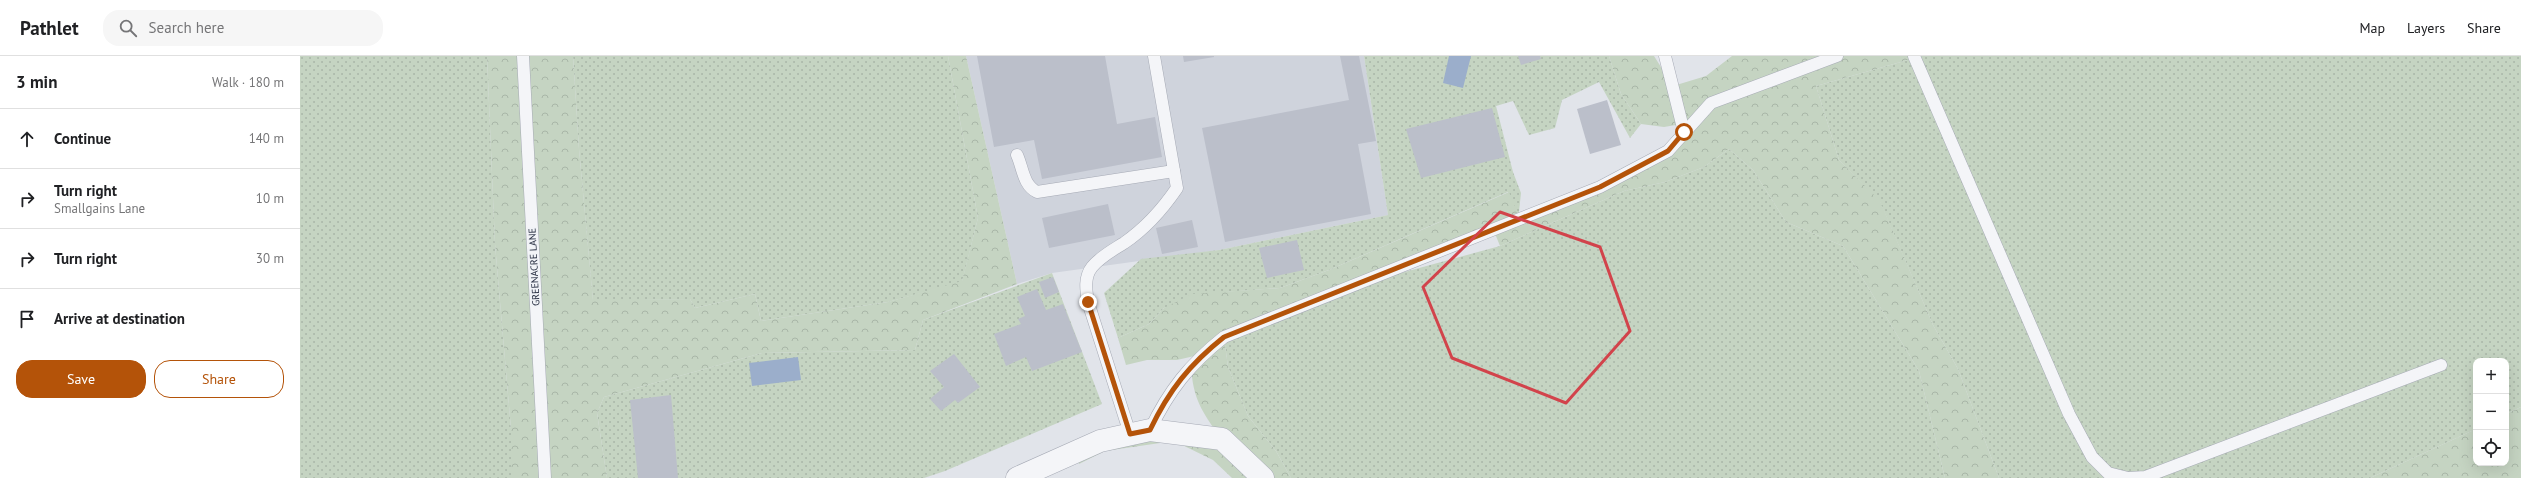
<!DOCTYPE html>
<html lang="en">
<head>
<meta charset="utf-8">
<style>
	:root { --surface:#fff; --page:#f6f6f6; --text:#202124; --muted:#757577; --line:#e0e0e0; --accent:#b45309 }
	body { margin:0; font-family:"PT Sans",sans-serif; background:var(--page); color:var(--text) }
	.controls { position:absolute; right:12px; bottom:12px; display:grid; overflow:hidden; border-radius:8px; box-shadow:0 4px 16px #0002 }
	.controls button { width:36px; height:36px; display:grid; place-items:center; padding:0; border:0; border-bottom:1px solid var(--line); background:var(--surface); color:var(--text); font:20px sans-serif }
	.stop { position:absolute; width:12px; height:12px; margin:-9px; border:3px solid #b45309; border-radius:50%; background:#fff }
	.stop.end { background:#b45309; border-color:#fff; box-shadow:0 1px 4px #0008 }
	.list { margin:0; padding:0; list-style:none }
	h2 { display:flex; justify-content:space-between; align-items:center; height:52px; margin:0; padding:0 16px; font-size:17px }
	h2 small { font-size:13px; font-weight:400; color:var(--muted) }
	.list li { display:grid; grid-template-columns:26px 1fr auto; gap:12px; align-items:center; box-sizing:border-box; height:60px; padding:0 16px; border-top:1px solid var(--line) }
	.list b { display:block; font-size:15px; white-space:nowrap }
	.list p { margin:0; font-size:13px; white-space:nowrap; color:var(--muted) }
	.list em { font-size:13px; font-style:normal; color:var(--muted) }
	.actions { display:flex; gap:8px; padding:12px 16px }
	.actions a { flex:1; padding:9px 0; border:1px solid var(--accent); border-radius:16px; text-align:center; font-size:14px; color:var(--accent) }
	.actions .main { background:var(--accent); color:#fff }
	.icon { flex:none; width:22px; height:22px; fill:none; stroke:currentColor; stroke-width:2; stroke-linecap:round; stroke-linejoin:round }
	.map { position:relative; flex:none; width:2221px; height:422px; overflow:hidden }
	header { display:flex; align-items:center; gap:24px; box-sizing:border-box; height:56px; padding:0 20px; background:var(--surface); border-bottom:1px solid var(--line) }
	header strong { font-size:19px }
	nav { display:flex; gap:22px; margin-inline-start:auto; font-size:14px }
	.search { width:280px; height:36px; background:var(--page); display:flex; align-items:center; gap:10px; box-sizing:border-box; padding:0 14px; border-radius:16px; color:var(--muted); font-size:15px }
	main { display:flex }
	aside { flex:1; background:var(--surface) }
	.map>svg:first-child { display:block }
</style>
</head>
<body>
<header>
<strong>Pathlet</strong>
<div class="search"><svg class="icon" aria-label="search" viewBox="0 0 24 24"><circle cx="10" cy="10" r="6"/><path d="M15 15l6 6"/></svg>Search here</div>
<nav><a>Map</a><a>Layers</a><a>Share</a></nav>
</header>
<main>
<aside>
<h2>3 min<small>Walk · 180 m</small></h2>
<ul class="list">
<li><svg class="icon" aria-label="ahead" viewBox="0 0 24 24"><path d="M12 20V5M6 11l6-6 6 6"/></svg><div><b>Continue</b></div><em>140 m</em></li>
<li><svg class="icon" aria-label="right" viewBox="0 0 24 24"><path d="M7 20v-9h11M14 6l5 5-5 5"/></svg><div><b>Turn right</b><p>Smallgains Lane</p></div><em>10 m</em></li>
<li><svg class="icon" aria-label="right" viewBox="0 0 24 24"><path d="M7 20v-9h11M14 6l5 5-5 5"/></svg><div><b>Turn right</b></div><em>30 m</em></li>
<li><svg class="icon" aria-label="arrive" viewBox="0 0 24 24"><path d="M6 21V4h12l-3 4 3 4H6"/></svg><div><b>Arrive at destination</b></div></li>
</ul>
<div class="actions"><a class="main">Save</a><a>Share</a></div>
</aside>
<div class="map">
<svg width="2221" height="422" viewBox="0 0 2221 422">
	<defs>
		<pattern id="grass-dots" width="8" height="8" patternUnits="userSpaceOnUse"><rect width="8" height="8" fill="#c5d4c2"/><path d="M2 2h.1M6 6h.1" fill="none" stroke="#a9b6a8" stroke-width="1.8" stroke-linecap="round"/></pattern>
		<pattern id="forest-crowns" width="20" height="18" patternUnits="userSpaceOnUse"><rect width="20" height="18" fill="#c5d4c2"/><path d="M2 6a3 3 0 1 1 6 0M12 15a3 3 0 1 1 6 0" fill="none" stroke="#a9b6a8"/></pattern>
	</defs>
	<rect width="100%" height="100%" fill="#e1e4ea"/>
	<path fill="#cfd3dc" d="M666 0H1064L1088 159 919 194 752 217 717 228Z"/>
	<g fill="url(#grass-dots)">
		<path d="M0 0H187L195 188 211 373V422H0Z"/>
		<path d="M273 0H648L678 162 662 226 588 246 461 265 455 238 395 252 390 243 293 245 279 93Z"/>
		<path d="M1064 0H1309L1321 38 1341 68 1330 82 1299 26 1262 44 1255 72 1229 79 1213 45 1196 50 1213 116 1221 137 1218 165 1208 136 1029 214 980 232 926 236 864 252 849 268 818 282 804 237 841 203 919 194 1088 159Z"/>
		<path d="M1622 0H2221V351L2206 358V305H2176V373L2070 422H1699L1658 313 1633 269 1580 146 1539 104 1516 30Z"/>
		<path d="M1429 93 1453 114 1486 166 1543 190 1619 315 1645 422H991L976 395 948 360 928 311 924 281 1064 227 1200 190 1324 135 1365 126 1404 111Z"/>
		<path d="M752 217 802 348 645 415 624 422H307L297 357 304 341 462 297 615 294 623 264Z"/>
	</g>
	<g fill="url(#forest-crowns)">
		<path d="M187 0H273L279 93 293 244 390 243 395 252 455 238 461 265 588 246 662 225 678 162 648 0H666L717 228 623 264 615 294 462 297 304 341 297 357 307 422H211V373L195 188Z"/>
		<path d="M1309 0H1354L1373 30 1406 20 1432 0H1622L1516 30 1539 104 1580 145 1633 269 1658 313 1699 422H1645L1619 315 1543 190 1486 166 1453 114 1429 93 1404 111 1365 126 1324 135 1200 190 1194 175 924 281 928 311 948 360 976 395 991 422H932L913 404 874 385 805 395 779 408 775 397 800 385 921 383C902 355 893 344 891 310L903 298 877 304H847L826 309 818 282 849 268 864 252 892 238 980 232 1029 214 1209 136 1216 153 1218 165 1368 95 1382 68 1364 71 1341 68 1321 38Z"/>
		<path d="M2221 351V422H2070L2176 373V407H2206V358Z"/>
	</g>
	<g fill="#9baecb">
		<path d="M1149 0H1171L1163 32 1143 27Z"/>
		<path d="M498 301 501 324 452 330 449 307Z"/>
	</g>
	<g fill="#bbbfca">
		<path d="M677 0H805L817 68 855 61 862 101 742 123 734 84 694 91Z"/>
		<path d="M883 0H914V1L884 6Z"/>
		<path d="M1040 0H1059L1076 85 1058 88 1071 158 925 186 902 72 1049 44Z"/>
		<path d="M1218 0H1240L1241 3 1221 9Z"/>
		<path d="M1307 44 1321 89 1290 98 1277 53Z"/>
		<path d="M1192 52 1205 101 1121 122 1106 73Z"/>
		<path d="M808 148 815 179 749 192 742 162Z"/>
		<path d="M892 164 898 191 862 198 856 172Z"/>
		<path d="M997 184 1004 214 967 222 959 192Z"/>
		<path d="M753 221 759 236 745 242 739 226Z"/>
		<path d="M737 233 746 254 763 248 782 296 732 315 726 301 706 310 694 278 721 268 718 263 725 260 717 241Z"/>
		<path d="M654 298 680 331 658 347 655 344 641 355 630 343 644 331 630 315Z"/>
		<path d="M371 339 378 422H338L330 344Z"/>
	</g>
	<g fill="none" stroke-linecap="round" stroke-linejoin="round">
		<g stroke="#a6aab5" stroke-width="13">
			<g id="service">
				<path d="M223 0 245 422"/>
				<path d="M1365 0 1384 76"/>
				<path d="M1614 0 1769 358 1792 401 1808 417 1828 422"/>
				<path d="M717 99C723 112 723 129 737 136L874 115"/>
				<path d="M850 374C869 334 890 308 924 281L1300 131 1368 95 1411 47 1537 0"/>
				<path d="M830 378 788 246C786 234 784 221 792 211 801 200 813 194 824 187 846 172 862 154 877 132L854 0"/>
				<path d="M1829 422 1845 421 2141 309"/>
			</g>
		</g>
		<g stroke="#a6aab5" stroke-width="23">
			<path id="minor" d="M717 422 800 385 850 374 922 383 963 422"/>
		</g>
		<use href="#service" stroke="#f4f5f8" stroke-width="12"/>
		<use href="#minor" stroke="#f4f5f8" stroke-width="22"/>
	</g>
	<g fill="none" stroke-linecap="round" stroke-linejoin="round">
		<path stroke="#b45309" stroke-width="5" d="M788 246 830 378 850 374C869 334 890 308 924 281L1300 131 1368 95 1384 76"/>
	</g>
	<path fill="none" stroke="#d2434b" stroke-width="3" stroke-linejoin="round" d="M1200 156 1300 191 1330 275 1266 347 1152 302 1123 231Z"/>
	<g text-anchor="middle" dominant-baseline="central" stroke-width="3.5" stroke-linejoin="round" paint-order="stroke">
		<g font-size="10" fill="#293043" stroke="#f1f3f7">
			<text transform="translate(234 211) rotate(-93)">GREENACRE LANE</text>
		</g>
	</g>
</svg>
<div class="controls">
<button>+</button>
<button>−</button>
<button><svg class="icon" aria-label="locate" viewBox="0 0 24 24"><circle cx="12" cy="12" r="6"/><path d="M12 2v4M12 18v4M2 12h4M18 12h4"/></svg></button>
</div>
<div class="stop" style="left:1384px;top:76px"></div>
<div class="stop end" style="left:788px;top:246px"></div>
</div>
</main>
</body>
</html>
